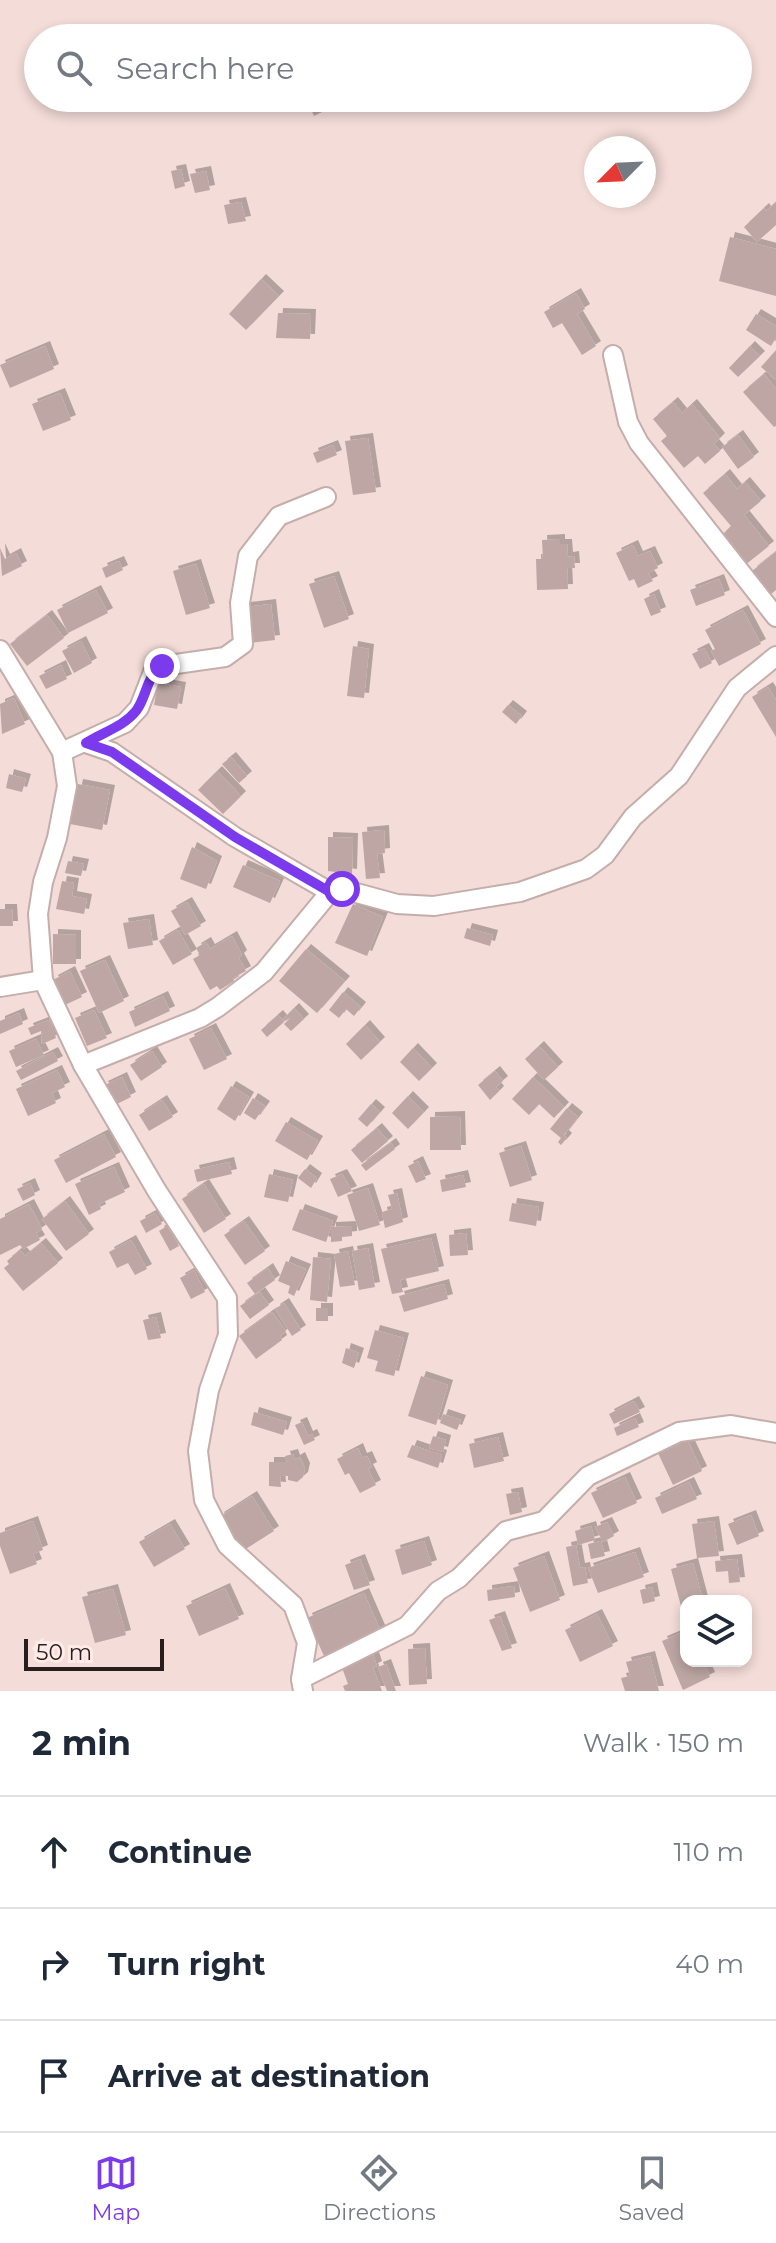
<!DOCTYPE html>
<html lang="en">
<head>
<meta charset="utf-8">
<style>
	:root { --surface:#fff; --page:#f6f6f7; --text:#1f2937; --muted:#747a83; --line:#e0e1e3; --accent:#7c3aed }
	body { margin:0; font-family:Montserrat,sans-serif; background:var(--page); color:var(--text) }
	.controls { position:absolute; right:24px; bottom:24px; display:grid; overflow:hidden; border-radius:16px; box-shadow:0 4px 12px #0003 }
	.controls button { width:72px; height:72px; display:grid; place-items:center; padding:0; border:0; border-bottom:2px solid var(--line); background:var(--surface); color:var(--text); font:40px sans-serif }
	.compass { position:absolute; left:584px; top:136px; width:72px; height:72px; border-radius:50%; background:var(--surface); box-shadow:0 4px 12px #0003; rotate:246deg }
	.scale { position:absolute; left:24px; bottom:20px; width:140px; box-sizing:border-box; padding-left:8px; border:4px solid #271e1d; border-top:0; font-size:22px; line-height:28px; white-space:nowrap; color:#271e1d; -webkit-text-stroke:6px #feeae7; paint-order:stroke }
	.stop { position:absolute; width:24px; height:24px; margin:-18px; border:6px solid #7c3aed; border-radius:50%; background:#fff }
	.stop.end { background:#7c3aed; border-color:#fff; box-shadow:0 2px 8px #0008 }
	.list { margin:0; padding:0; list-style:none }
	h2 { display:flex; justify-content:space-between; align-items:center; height:104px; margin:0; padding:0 32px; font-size:34px }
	h2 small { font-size:26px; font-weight:400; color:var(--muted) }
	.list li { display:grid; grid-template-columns:52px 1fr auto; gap:24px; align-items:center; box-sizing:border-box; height:112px; padding:0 32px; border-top:2px solid var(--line) }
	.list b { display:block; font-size:30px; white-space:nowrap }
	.list em { font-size:26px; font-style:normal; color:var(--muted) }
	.icon { flex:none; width:44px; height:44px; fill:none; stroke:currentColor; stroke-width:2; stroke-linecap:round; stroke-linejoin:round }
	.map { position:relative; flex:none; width:776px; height:1691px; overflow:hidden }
	.search { position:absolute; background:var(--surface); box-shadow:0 4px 12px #0003; left:24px; right:24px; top:24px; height:88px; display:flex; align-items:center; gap:20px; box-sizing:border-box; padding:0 28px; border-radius:44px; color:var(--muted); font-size:30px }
	.sheet { height:440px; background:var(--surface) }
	nav { display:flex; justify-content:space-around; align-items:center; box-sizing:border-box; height:112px; border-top:2px solid var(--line); background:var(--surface); font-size:22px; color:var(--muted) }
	nav a { display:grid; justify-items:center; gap:4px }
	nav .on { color:var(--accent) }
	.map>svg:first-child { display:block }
</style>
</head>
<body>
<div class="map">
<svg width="776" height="1691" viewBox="0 0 776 1691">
	<defs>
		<filter id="shadow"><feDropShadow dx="5" dy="-5" stdDeviation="0" flood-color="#0004"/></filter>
	</defs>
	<rect width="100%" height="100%" fill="#f4dcd8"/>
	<g fill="#bda6a3" filter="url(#shadow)">
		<path d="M306 98H323L328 109 314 116Z"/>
		<path d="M181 169 185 186 175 189 171 171Z"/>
		<path d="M206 171 210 190 195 193 190 174Z"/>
		<path d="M241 202 246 221 228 224 224 205Z"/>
		<path d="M776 202V225L757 242 744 227 764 208 766 211Z"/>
		<path d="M730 237 776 249V296L719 281Z"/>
		<path d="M261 279 279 296 246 330 229 314Z"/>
		<path d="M576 293 585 309 577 314 596 346 582 355 562 323 553 328 544 312Z"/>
		<path d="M278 313 311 314 310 339 276 338Z"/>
		<path d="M756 314 776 326V338L771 346 746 330Z"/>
		<path d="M45 346 54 369 10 388 0 365Z"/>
		<path d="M750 346 760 356 738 377 729 368Z"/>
		<path d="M776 350V380L761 367Z"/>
		<path d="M764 374 776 389V426L774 427 743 392Z"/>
		<path d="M60 393 71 420 43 431 32 404Z"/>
		<path d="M673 402 682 413 692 404 720 438 714 444 720 451 705 464 698 456 684 468 661 441 667 436 653 419Z"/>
		<path d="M738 435 754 457 738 469 722 447Z"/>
		<path d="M368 438 376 492 353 495 345 441Z"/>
		<path d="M333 445 337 455 317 463 313 453Z"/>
		<path d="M725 474 737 489 745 482 761 501 744 515 769 546 745 565 721 536 731 526 703 493Z"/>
		<path d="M560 539V544H567L568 557 574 556 575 568H567L568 589 537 590 536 559H543L542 540Z"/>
		<path d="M633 545 638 556 650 551 658 568 648 573 653 581 638 588 634 579 629 581 616 553Z"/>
		<path d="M0 548 5 559 16 553 22 566 2 576Z"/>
		<path d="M776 552V590L771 594 752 571Z"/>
		<path d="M119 561 123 570 106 578 102 568Z"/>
		<path d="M196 564 210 608 186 615 173 571Z"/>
		<path d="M334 576 349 619 324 628 309 584Z"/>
		<path d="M719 579 725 595 696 606 690 590Z"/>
		<path d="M96 590 108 613 68 633 57 610Z"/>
		<path d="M654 594 661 612 651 616 644 599Z"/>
		<path d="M271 604 275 640 249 643 245 607Z"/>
		<path d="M743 610 761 644 719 666 711 651 715 649 705 630Z"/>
		<path d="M47 615 64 638 27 666 10 644Z"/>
		<path d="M81 641 92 663 74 673 62 651Z"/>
		<path d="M353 646 369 649 364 698 347 696Z"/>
		<path d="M704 648 712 663 700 669 692 654Z"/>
		<path d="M61 665 67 679 46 689 39 676Z"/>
		<path d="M158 683 181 687 177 709 154 705Z"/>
		<path d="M768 687 776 700V737L752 697Z"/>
		<path d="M14 698 25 724 2 734 0 704Z"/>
		<path d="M508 705 522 716 516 724 502 712Z"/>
		<path d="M231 757 247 776 239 783 222 764Z"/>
		<path d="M217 771 241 796 223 814 198 790Z"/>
		<path d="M9 774 26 779 22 792 6 788Z"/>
		<path d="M78 784 110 790 102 830 70 824Z"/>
		<path d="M384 830 385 853 377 854 380 878 366 879 362 832Z"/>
		<path d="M328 837 353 838 352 874 328 871Z"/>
		<path d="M192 847 217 861 206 889 180 879Z"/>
		<path d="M68 861 84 864 81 876 65 873Z"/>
		<path d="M243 865 280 881 270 903 233 887Z"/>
		<path d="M62 881 74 883 72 896 87 899 84 914 56 909Z"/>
		<path d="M187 902 201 926 185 935 171 911Z"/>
		<path d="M353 904 383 917 367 956 335 943Z"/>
		<path d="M0 909H12L13 926H0Z"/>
		<path d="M149 919 153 945 128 949 123 923Z"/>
		<path d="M467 928 493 935 490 946 464 938Z"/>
		<path d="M178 930 192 954 173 965 159 941Z"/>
		<path d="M53 934 76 935V964H53Z"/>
		<path d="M232 936 242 955 239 958 246 971 233 978 234 981 220 990 217 986 210 990 193 959 200 955 196 948 206 942 210 949Z"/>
		<path d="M306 949 345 981 317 1013 279 981Z"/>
		<path d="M105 960 124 1001 99 1013 80 971Z"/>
		<path d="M70 971 82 997 65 1005 53 980Z"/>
		<path d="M343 992 361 1007 354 1016 346 1009 339 1018 329 1010Z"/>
		<path d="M163 996 170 1011 135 1027 129 1012Z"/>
		<path d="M294 1008 304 1019 291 1031 284 1024 290 1018 285 1021 283 1019Z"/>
		<path d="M94 1010 107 1038 87 1046 75 1018Z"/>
		<path d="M19 1013 23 1024 0 1034V1021Z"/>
		<path d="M278 1015 284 1022 267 1037 261 1030Z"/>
		<path d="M49 1020 56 1038 42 1044 41 1031 31 1035 28 1028Z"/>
		<path d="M365 1025 380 1042 361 1060 346 1044Z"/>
		<path d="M211 1028 227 1059 204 1070 189 1039Z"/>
		<path d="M36 1039 44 1055 16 1067 9 1051Z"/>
		<path d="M539 1046 558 1067 544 1080 525 1059Z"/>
		<path d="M413 1048 432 1068 419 1081 400 1062Z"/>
		<path d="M152 1051 162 1067 141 1081 130 1065Z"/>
		<path d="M53 1052 58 1061 21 1080 16 1071Z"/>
		<path d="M57 1070 65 1087 52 1093 56 1103 28 1116 16 1089Z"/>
		<path d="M495 1071 503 1081 496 1087 499 1091 490 1100 478 1085Z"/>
		<path d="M122 1077 131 1097 113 1106 103 1086Z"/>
		<path d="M533 1077 564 1107 554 1118 539 1104 529 1115 512 1099Z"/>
		<path d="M231 1086 249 1097 235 1121 217 1109Z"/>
		<path d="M408 1096 424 1112 408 1129 392 1113Z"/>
		<path d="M253 1098 265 1106 255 1120 244 1113Z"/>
		<path d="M162 1100 173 1117 149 1131 139 1115Z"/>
		<path d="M371 1104 380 1112 367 1127 358 1119Z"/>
		<path d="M567 1108 578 1117 564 1135 567 1138 561 1145 558 1142 561 1138 550 1129Z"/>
		<path d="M460 1116 461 1150H430V1117Z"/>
		<path d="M286 1122 318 1141 307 1160 275 1141Z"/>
		<path d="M377 1128 388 1141 362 1163 351 1150Z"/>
		<path d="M104 1134 116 1157 66 1183 54 1160Z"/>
		<path d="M391 1143 395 1149 366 1171 361 1165Z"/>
		<path d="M521 1146 532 1180 510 1187 499 1153Z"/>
		<path d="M418 1161 426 1179 416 1183 408 1166Z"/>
		<path d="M229 1162 232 1174 197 1182 194 1170Z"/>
		<path d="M114 1167 125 1192 99 1204 101 1209 89 1215 75 1184Z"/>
		<path d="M305 1169 317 1178 311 1188 298 1178Z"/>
		<path d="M269 1174 293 1180 288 1202 264 1197Z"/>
		<path d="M342 1174 352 1191 338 1197 330 1179Z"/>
		<path d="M463 1175 466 1187 442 1192 440 1180Z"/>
		<path d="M30 1183 35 1195 23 1201 17 1189Z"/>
		<path d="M204 1184 226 1219 204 1233 182 1199Z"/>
		<path d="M368 1188 380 1225 359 1231 347 1195Z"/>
		<path d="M397 1193 403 1222 385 1228 382 1212 392 1209 388 1195Z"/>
		<path d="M65 1201 89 1234 66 1251 42 1219Z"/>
		<path d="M512 1203 539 1207 536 1226 509 1221Z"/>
		<path d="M29 1204 42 1229 36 1233 40 1240 23 1249 20 1245 0 1255V1219Z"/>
		<path d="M300 1209 333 1221 331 1227 352 1226V1236L342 1237V1241L331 1242V1227L326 1242 292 1230Z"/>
		<path d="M155 1213 162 1224 146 1233 140 1221Z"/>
		<path d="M244 1221 265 1251 245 1265 224 1235Z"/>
		<path d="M167 1226 179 1246 170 1251 159 1231Z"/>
		<path d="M466 1233 468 1255 450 1256 449 1235Z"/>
		<path d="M431 1238 439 1271 400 1280 403 1292 392 1294 381 1249Z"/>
		<path d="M131 1240 147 1269 135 1275 128 1263 117 1268 109 1252Z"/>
		<path d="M41 1243 58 1263 23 1291 4 1268 9 1264 7 1261 20 1250 25 1256Z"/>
		<path d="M368 1248 375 1287 359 1290 352 1251Z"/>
		<path d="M348 1251 355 1285 340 1287 334 1254Z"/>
		<path d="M313 1257 331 1259 327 1302 310 1300Z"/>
		<path d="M286 1261 306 1269 294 1296 288 1293 290 1286 278 1281Z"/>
		<path d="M268 1268 275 1280 255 1294 247 1283Z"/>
		<path d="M194 1270 205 1292 191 1299 180 1278Z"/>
		<path d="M444 1284 448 1299 404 1312 399 1296Z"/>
		<path d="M260 1292 269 1305 250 1319 240 1306Z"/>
		<path d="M284 1303 301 1330 292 1336 275 1309Z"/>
		<rect x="316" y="1308" width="12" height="13"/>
		<path d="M272 1312 286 1331 280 1336 282 1340 256 1359 239 1336Z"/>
		<path d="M156 1317 161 1338 148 1340 143 1320Z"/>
		<path d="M375 1330 404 1338 394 1376 375 1371 378 1361 367 1358Z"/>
		<path d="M346 1348 359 1353 354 1368 342 1363Z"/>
		<path d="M421 1376 448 1385 436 1425 408 1416Z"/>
		<path d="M634 1401 640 1412 614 1424 609 1414Z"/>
		<path d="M254 1412 287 1422 283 1435 251 1425Z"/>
		<path d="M443 1414 461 1420 457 1430 440 1423Z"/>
		<path d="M635 1418 639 1427 617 1436 614 1428Z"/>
		<path d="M302 1422 308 1436 312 1434 315 1440 304 1445 295 1425Z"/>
		<path d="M433 1436 446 1440 443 1452 429 1448Z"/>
		<path d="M498 1437 504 1461 474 1468 469 1444Z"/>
		<path d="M687 1439 702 1471 673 1485 658 1453Z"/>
		<path d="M412 1445 442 1455 438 1468 407 1457Z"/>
		<path d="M358 1448 362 1458 367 1456 372 1467 368 1469 376 1485 360 1493 349 1473 345 1475 337 1459Z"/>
		<path d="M293 1454 295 1460 300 1457 305 1468 303 1477 297 1482 288 1480V1476H280L281 1487 269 1486V1462H287L285 1456Z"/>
		<path d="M625 1477 637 1503 603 1518 591 1493Z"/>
		<path d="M689 1482 697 1499 662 1514 655 1498Z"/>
		<path d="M518 1492 522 1512 510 1515 506 1494Z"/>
		<path d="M252 1496 274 1531 241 1552 219 1517Z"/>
		<path d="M751 1515 759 1536 737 1545 728 1524Z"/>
		<path d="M33 1521 43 1550 33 1554 37 1564 10 1574 0 1546V1533Z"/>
		<path d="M714 1521 719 1556 697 1558 692 1524Z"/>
		<path d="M607 1522 614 1536 603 1542 595 1527Z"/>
		<path d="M170 1524 185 1549 154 1567 139 1542Z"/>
		<path d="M591 1526 595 1540 578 1545 575 1531Z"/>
		<path d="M424 1541 432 1565 402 1575 395 1550Z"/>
		<path d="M601 1541 605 1556 591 1559 588 1544Z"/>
		<path d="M576 1545 580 1568 585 1567 588 1583 573 1586 566 1547Z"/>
		<path d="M635 1552 644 1577 598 1593 588 1568Z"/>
		<path d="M544 1556 560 1600 530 1612 513 1568Z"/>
		<path d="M360 1559 370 1585 354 1590 345 1565Z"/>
		<path d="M737 1559 740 1582 729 1583 728 1571 716 1572 715 1561Z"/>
		<path d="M693 1563 703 1601H686L685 1621 671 1569Z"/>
		<path d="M514 1586 515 1597 488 1601 487 1590Z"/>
		<path d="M652 1587 655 1601 643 1604 640 1590Z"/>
		<path d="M225 1588 239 1619 199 1636 186 1606Z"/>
		<path d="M113 1589 126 1635 95 1643 82 1597Z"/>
		<path d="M364 1593 381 1632 324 1656 307 1618Z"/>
		<path d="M597 1614 613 1646 580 1662 565 1630Z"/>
		<path d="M500 1616 512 1648 502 1651 489 1620Z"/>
		<path d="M686 1631V1661H703L710 1677 683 1690 662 1641Z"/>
		<path d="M425 1648 427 1684 409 1685 408 1649Z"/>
		<path d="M373 1654 377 1666 373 1668 382 1691H345L343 1686 348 1684 341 1665Z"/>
		<path d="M650 1656 659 1691H625L621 1678 630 1676 626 1662Z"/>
		<path d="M386 1664 396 1691H387L378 1667Z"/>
	</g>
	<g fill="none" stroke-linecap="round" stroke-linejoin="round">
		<g stroke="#c4adaa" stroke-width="22">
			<g id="minor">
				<path d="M613 355 628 422 639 443 776 617"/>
				<path d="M0 650 62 752 67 786 57 838 43 882 38 914 43 980 83 1065 157 1191 227 1298 228 1335 209 1390 198 1451 204 1500 227 1545 293 1605 307 1643 301 1679 303 1691"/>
				<path d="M86 743 112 752 235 837 330 892"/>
				<path d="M62 752 125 723 139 708 153 672 162 666 225 657 243 644 240 603 248 556 279 516 326 497"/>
				<path d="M0 987 43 980"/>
				<path d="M83 1065 200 1018 218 1007 264 972 330 892 342 889 397 904 434 906 520 892 586 869 605 855 633 817 679 776 737 688 776 656"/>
				<path d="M301 1679 407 1626 438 1591 459 1578 506 1531 544 1521 588 1476 679 1432 731 1425 776 1433"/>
			</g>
		</g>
		<use href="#minor" stroke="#fff" stroke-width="18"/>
	</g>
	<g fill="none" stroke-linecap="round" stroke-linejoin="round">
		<path stroke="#7c3aed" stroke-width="10" d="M162 666C146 676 147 697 136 711 123 727 103 732 86 743L112 752 235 837 330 892 342 889"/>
	</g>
</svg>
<div class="controls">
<button><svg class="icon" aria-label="layers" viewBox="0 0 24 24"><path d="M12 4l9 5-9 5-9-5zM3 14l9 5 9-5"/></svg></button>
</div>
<svg class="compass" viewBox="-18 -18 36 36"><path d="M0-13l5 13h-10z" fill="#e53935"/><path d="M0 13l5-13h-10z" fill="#747a83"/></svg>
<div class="scale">50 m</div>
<div class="stop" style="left:342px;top:889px"></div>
<div class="stop end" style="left:162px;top:666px"></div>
<div class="search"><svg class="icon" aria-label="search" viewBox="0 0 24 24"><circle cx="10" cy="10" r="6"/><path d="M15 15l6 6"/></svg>Search here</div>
</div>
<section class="sheet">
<h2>2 min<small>Walk · 150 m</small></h2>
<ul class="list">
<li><svg class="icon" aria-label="ahead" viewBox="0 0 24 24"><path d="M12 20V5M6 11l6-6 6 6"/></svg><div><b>Continue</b></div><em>110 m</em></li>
<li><svg class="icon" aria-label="right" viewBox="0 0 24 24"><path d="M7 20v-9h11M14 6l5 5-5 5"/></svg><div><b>Turn right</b></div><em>40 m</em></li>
<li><svg class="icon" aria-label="arrive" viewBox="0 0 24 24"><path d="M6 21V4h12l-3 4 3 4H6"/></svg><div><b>Arrive at destination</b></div></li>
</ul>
</section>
<nav>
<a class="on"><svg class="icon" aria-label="map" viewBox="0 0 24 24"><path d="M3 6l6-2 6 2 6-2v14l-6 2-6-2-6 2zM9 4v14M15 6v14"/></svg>Map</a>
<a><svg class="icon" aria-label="directions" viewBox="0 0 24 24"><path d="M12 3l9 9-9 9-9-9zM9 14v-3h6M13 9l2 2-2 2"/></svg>Directions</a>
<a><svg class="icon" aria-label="saved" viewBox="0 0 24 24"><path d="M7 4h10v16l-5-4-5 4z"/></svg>Saved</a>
</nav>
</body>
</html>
